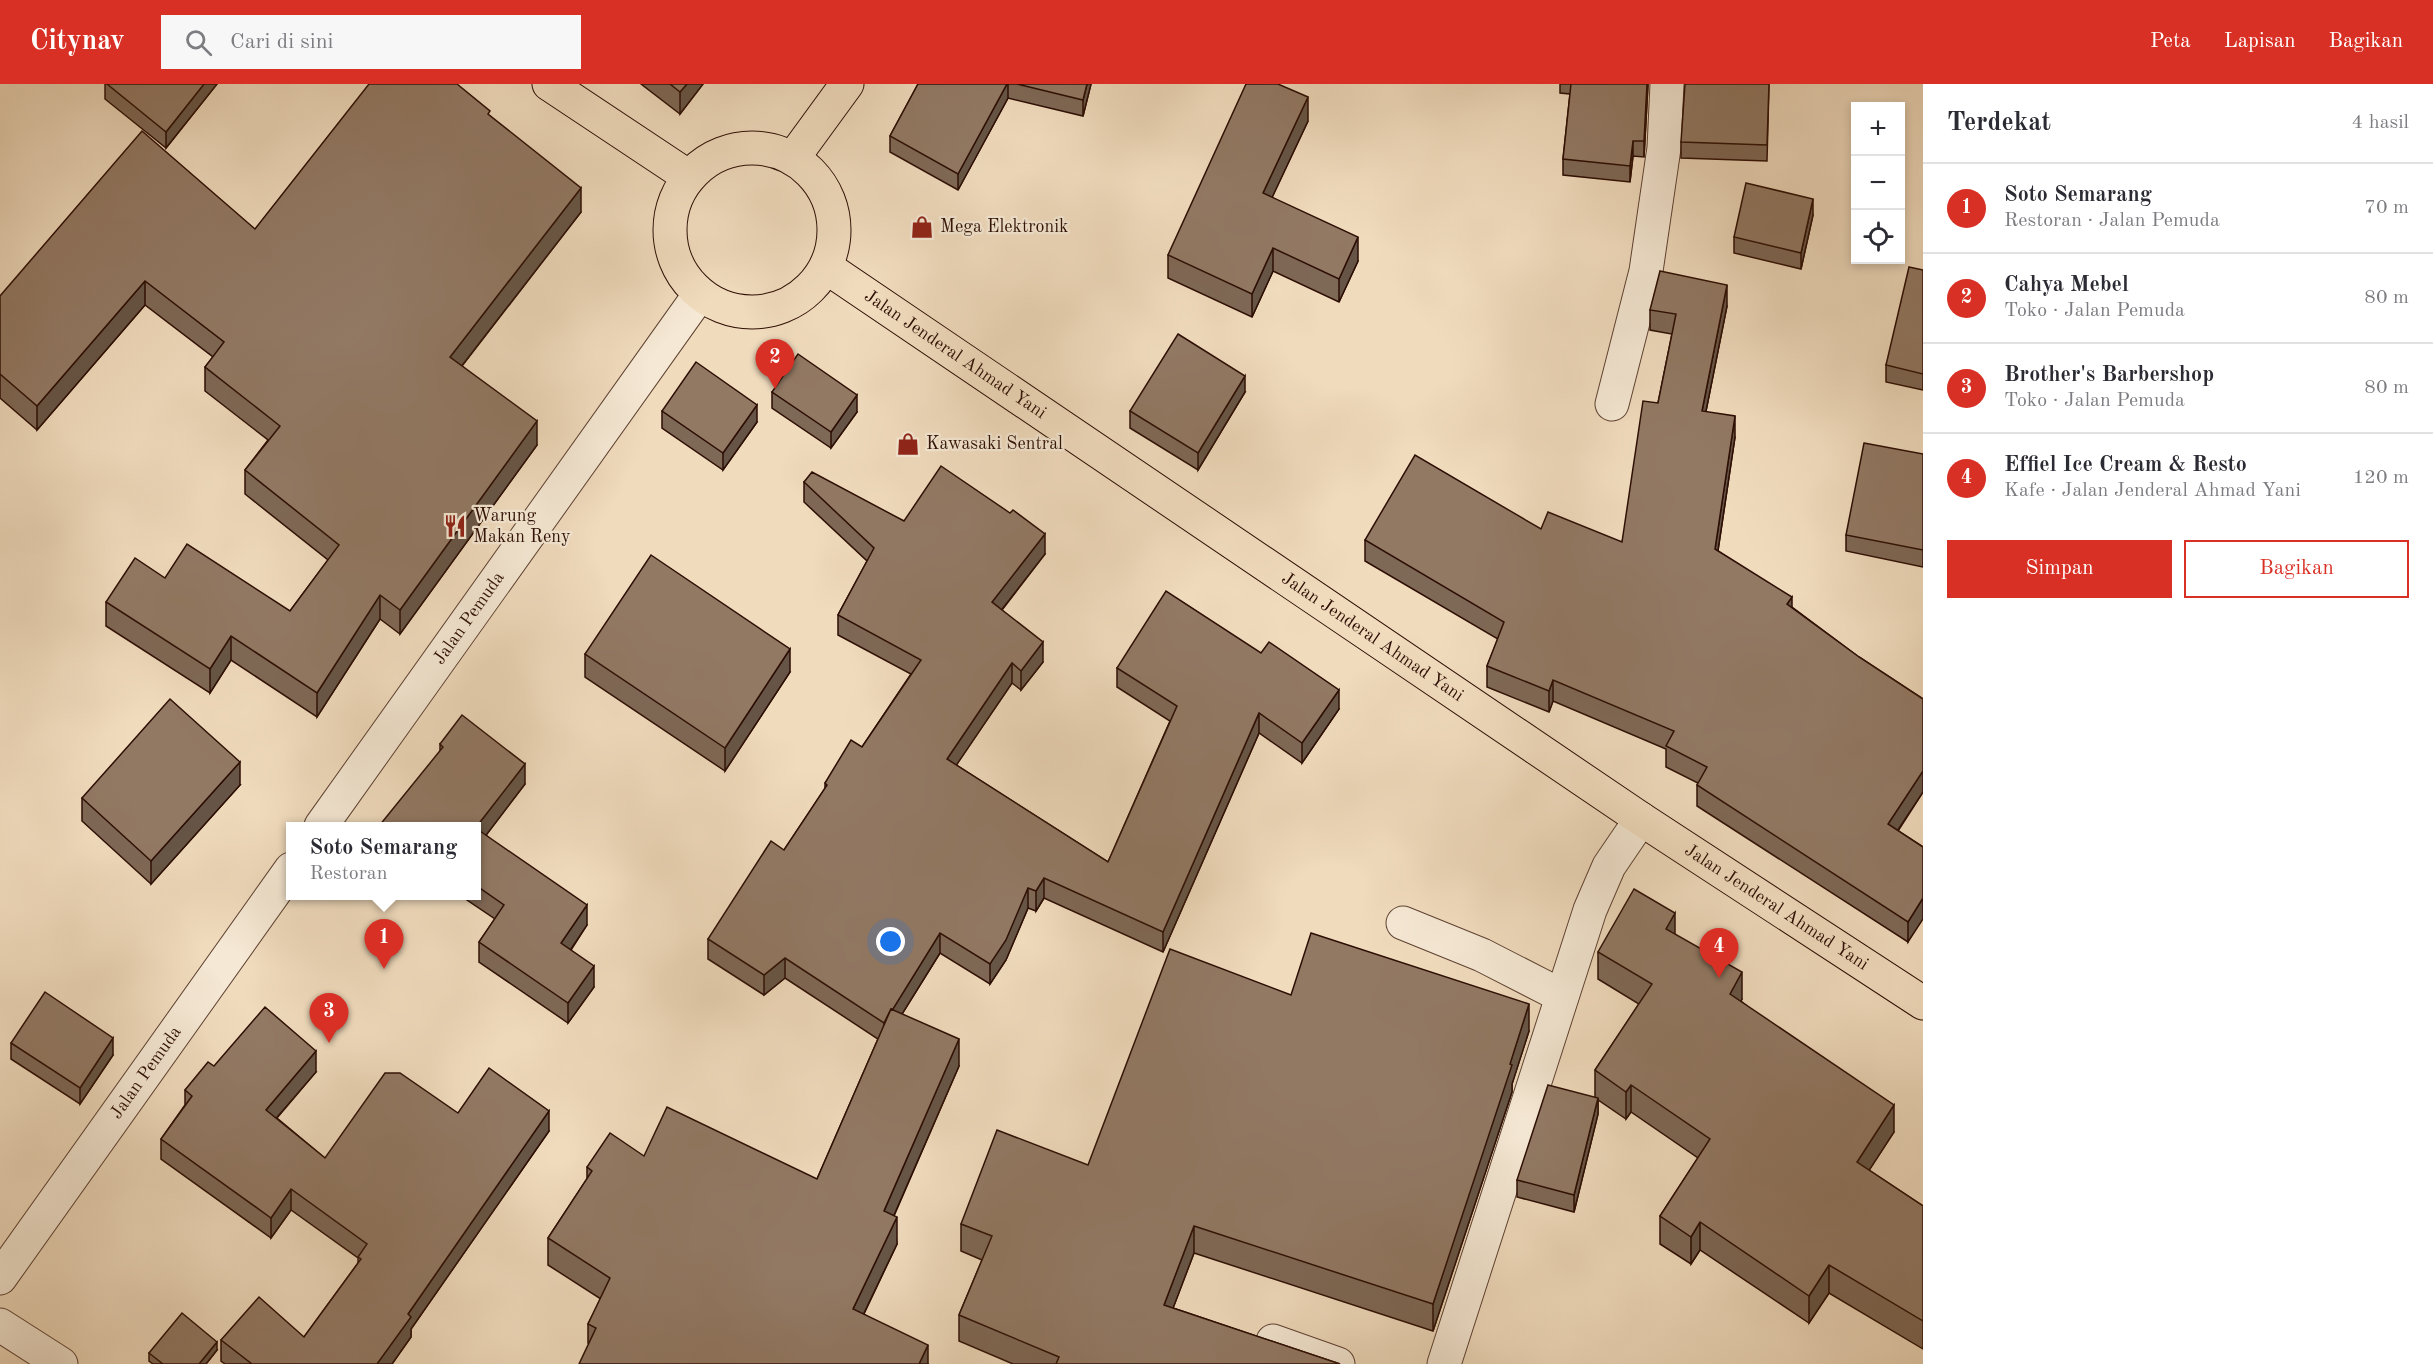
<!DOCTYPE html>
<html lang="id">
<head>
<meta charset="utf-8">
<style>
	:root { --surface:#fff; --page:#f7f7f7; --text:#2b2b33; --muted:#7c7c81; --line:#e1e1e2; --accent:#d93025 }
	body { margin:0; font-family:"Old Standard TT",serif; background:var(--page); color:var(--text) }
	.controls { position:absolute; right:18px; top:18px; display:grid; overflow:hidden; border-radius:0px; box-shadow:0 3px 9px #0003 }
	.controls button { width:54px; height:54px; display:grid; place-items:center; padding:0; border:0; border-bottom:2px solid var(--line); background:var(--surface); color:var(--text); font:30px sans-serif }
	.you { position:absolute; left:891px; top:858px; width:21px; height:21px; margin:-15px; border:4px solid #fff; border-radius:50%; background:#1a73e8; box-shadow:0 0 0 9px #1a73e833 }
	.badge { display:grid; place-items:center; width:39px; height:39px; border-radius:50%; background:var(--accent); color:#fff; font-size:20px; font-weight:700 }
	.pin { position:absolute; translate:-50% -50px; filter:drop-shadow(0 2px 3px #0008) }
	.pin::after { content:''; position:absolute; top:32px; width:21px; height:18px; background:inherit; clip-path:polygon(0 0,100% 0,50% 100%) }
	.popup { position:absolute; left:286px; top:738px; width:195px; height:78px; box-sizing:border-box; display:grid; place-content:center; border-radius:0px; background:var(--surface); filter:drop-shadow(0 2px 4px #0005); font-size:20px; white-space:nowrap; color:var(--muted) }
	.popup b { font-size:22px; color:var(--text) }
	.popup::after { content:''; position:absolute; left:50%; top:100%; margin-left:-12px; border:12px solid transparent; border-top-color:var(--surface) }
	.list { margin:0; padding:0; list-style:none }
	h2 { display:flex; justify-content:space-between; align-items:center; height:78px; margin:0; padding:0 24px; font-size:26px }
	h2 small { font-size:20px; font-weight:400; color:var(--muted) }
	.list li { display:grid; grid-template-columns:39px 1fr auto; gap:18px; align-items:center; box-sizing:border-box; height:90px; padding:0 24px; border-top:2px solid var(--line) }
	.list b { display:block; font-size:22px; white-space:nowrap }
	.list p { margin:0; font-size:20px; white-space:nowrap; color:var(--muted) }
	.list em { font-size:20px; font-style:normal; color:var(--muted) }
	.actions { display:flex; gap:12px; padding:18px 24px }
	.actions a { flex:1; padding:14px 0; border:2px solid var(--accent); border-radius:0px; text-align:center; font-size:21px; color:var(--accent) }
	.actions .main { background:var(--accent); color:#fff }
	.icon { flex:none; width:33px; height:33px; fill:none; stroke:currentColor; stroke-width:2; stroke-linecap:round; stroke-linejoin:round }
	.map { position:relative; flex:none; width:1923px; height:1280px; overflow:hidden }
	header { display:flex; align-items:center; gap:36px; box-sizing:border-box; height:84px; padding:0 30px; background:var(--accent); color:#fff }
	header strong { font-size:28px }
	nav { display:flex; gap:33px; margin-inline-start:auto; font-size:21px }
	.search { width:420px; height:54px; background:var(--page); display:flex; align-items:center; gap:15px; box-sizing:border-box; padding:0 21px; border-radius:0px; color:var(--muted); font-size:22px }
	main { display:flex }
	aside { flex:1; background:var(--surface) }
	.map>svg:first-child { display:block }
</style>
</head>
<body>
<header>
<strong>Citynav</strong>
<div class="search"><svg class="icon" aria-label="search" viewBox="0 0 24 24"><circle cx="10" cy="10" r="6"/><path d="M15 15l6 6"/></svg>Cari di sini</div>
<nav><a>Peta</a><a>Lapisan</a><a>Bagikan</a></nav>
</header>
<main>
<div class="map">
<svg width="1923" height="1280" viewBox="0 0 1923 1280">
	<rect width="100%" height="100%" fill="#f0dbbd"/>
	<filter id="stains"><feTurbulence type="fractalNoise" baseFrequency=".00333" numOctaves="4"/><feColorMatrix values="0 0 0 0 .2 0 0 0 0 .09 0 0 0 0 .02 0 0 0 .5 -.17"/></filter>
	<radialGradient id="worn" r=".72"><stop offset=".6" stop-color="#630" stop-opacity="0"/><stop offset="1" stop-color="#630" stop-opacity=".3"/></radialGradient>
	<g fill="none" stroke-linecap="round" stroke-linejoin="round">
		<g stroke="#5e4132" stroke-width="35">
			<g id="minor">
				<path d="M1612 320 1646 187 1664 64 1667 0"/>
				<path id="s1" d="M321 742 700 210"/>
				<path d="M1403 839 1482 871 1562 912"/>
				<path id="s2" d="M0 1194 291 785"/>
				<path d="M0 1241 61 1280"/>
				<path d="M1273 1257 1338 1280"/>
				<path d="M1444 1280 1590 826 1609 782 1641 735"/>
			</g>
		</g>
		<g stroke="#2d0e04" stroke-width="35">
			<g id="major">
				<path d="M549 0 689 93"/>
				<circle cx="752" cy="146" r="82"/>
				<path d="M793 74 847 0"/>
				<path id="s3" d="M826 183 1641 735 1923 919"/>
			</g>
		</g>
		<use href="#minor" stroke="#f5e8d4" stroke-width="33"/>
		<use href="#major" stroke="#f0dbbd" stroke-width="33"/>
	</g>
	<g fill="#7e6856" stroke="#2d0e04" stroke-width="1.5">
		<path d="M105 0H217L166 64 105 15Z"/>
		<path d="M641 0H703L680 30Z"/>
		<path d="M918 0H1091L1083 32 1008 14 958 106 890 68V52Z"/>
		<path d="M1560 0H1648L1644 73 1633 72 1630 98 1563 91V75L1570 10 1560 9Z"/>
		<path d="M1769 0 1767 77 1681 74V58Z"/>
		<path d="M490 32 581 128 462 282 537 361 400 550 380 535 317 633 231 576 210 609 106 542V518L165 494 290 527 328 476 245 410V386L268 356 205 307V283L213 273 145 221 37 346 0 314V212L255 145Z"/>
		<path d="M1308 37 1272 113 1358 177 1339 218 1273 187 1252 233 1168 194V171Z"/>
		<path d="M1813 131 1801 185 1734 169V153Z"/>
		<path d="M1923 186V306L1886 298V281Z"/>
		<path d="M1727 222 1706 327 1735 353 1718 467 1792 523 1859 573 1923 615V708L1898 747 1923 763 1908 858 1697 722V701L1698 699 1666 683V665L1553 617 1549 628 1487 603V582L1498 555 1365 477V456L1541 445 1622 458 1658 319 1672 250 1650 246V226Z"/>
		<path d="M772 308 857 328 831 364 772 324Z"/>
		<path d="M1245 308 1198 386 1130 344V327Z"/>
		<path d="M662 327 757 338 723 386 662 344Z"/>
		<path d="M1923 370V483L1846 467V451Z"/>
		<path d="M804 398 904 437 1045 470 1002 526 1043 578 1021 606 1012 599 956 681 1108 778 1170 637 1117 603V584L1339 625 1302 679 1259 649 1163 868 1044 814 1036 827 1028 824 1006 876 990 900 940 869 902 930 959 982 894 1132 897 1160 864 1230 928 1280 588 1259V1240L601 1215 548 1181V1154L587 1095V1083L644 1072 817 1095 878 955 785 894 764 911 708 875V855L784 766 825 705V699L862 663 911 590 838 551V531L867 477 804 418Z"/>
		<path d="M585 570 790 588 725 687 585 593Z"/>
		<path d="M440 660 525 700 486 751 587 841 571 866 594 903 568 939 479 878V858L495 835 461 812H477V742L440 667Z"/>
		<path d="M240 701 151 800 82 737V714Z"/>
		<path d="M1675 850 1742 915 1741 917 1894 1048 1869 1086 1923 1122V1265L1829 1209 1809 1239 1700 1166 1691 1180 1660 1160V1132L1698 1074 1631 1028 1626 1035 1598 1016V1030L1574 1128 1517 1113V1096L1595 1013V986L1639 920 1598 895V868Z"/>
		<path d="M1291 911 1529 947 1512 1000V1008L1433 1247 1194 1169 1173 1224 1340 1280H1013L959 1257V1231L982 1176 961 1167V1140L1088 1081Z"/>
		<path d="M11 959 113 971 80 1020 11 975Z"/>
		<path d="M214 982 316 988 277 1034 325 1074 458 1029 549 1047 411 1245V1253L392 1280H225L221 1277V1256L304 1253 358 1179V1174L291 1126 271 1154 161 1075V1055L185 1021V1006Z"/>
		<path d="M217 1266 206 1280H153L149 1277V1269Z"/>
	</g>
	<g fill="#665546" stroke="#2d0e04" stroke-width="1.5">
		<path d="M204 0H217L166 64V48Z"/>
		<path d="M687 0H703L680 30V8Z"/>
		<path d="M1007 0H1008V14L958 106V90Z"/>
		<path d="M1087 0H1091L1083 32V16Z"/>
		<path d="M1647 0H1648L1644 73V57Z"/>
		<path d="M1308 13V37L1263 133V109Z"/>
		<path d="M1633 57V72L1630 98V82Z"/>
		<path d="M581 104V128L450 297V273Z"/>
		<path d="M1813 115V131L1801 185V169Z"/>
		<path d="M1358 153V177L1339 218V195Z"/>
		<path d="M1273 164V187L1252 233V210Z"/>
		<path d="M145 197V221L37 346V322Z"/>
		<path d="M1727 201V222L1702 347V327Z"/>
		<path d="M1245 292V308L1198 386V369Z"/>
		<path d="M857 311V328L831 364V348Z"/>
		<path d="M757 321V338L723 386V369Z"/>
		<path d="M1735 332V353L1715 486V465Z"/>
		<path d="M537 337V361L400 550V526Z"/>
		<path d="M1045 450V470L992 538V518Z"/>
		<path d="M380 511V535L317 633V609Z"/>
		<path d="M1792 513V534L1787 520Z"/>
		<path d="M231 552V576L210 609V585Z"/>
		<path d="M1043 558V578L1021 606V587Z"/>
		<path d="M790 565V588L725 687V664Z"/>
		<path d="M1012 579V599L947 695V675Z"/>
		<path d="M1553 596V617L1549 628V607Z"/>
		<path d="M1339 606V625L1302 679V659Z"/>
		<path d="M1259 629V649L1163 868V848Z"/>
		<path d="M240 678V701L151 800V777Z"/>
		<path d="M525 680V700L477 763V742Z"/>
		<path d="M1923 687V708L1888 761V740Z"/>
		<path d="M1044 794V814L1036 827V807Z"/>
		<path d="M1028 804V824L1006 876 990 900V880Z"/>
		<path d="M1923 814V835L1908 858V838Z"/>
		<path d="M587 821V841L561 880V859Z"/>
		<path d="M1675 829V857L1666 845Z"/>
		<path d="M940 849V869L884 959V939Z"/>
		<path d="M785 874V894L764 911V891Z"/>
		<path d="M594 882V903L568 939V919Z"/>
		<path d="M1742 888V915L1730 938V910Z"/>
		<path d="M1529 920V947L1512 1000V1008L1433 1247V1220Z"/>
		<path d="M113 954V971L80 1020V1004Z"/>
		<path d="M959 955V982L884 1154V1127Z"/>
		<path d="M316 967V988L266 1046V1026Z"/>
		<path d="M1631 1001V1028L1626 1035V1008Z"/>
		<path d="M1598 1014V1030L1574 1128V1111Z"/>
		<path d="M1894 1021V1048L1857 1105V1078Z"/>
		<path d="M549 1027V1047L411 1245V1253L392 1280H377L408 1230Z"/>
		<path d="M291 1105V1126L271 1154V1134Z"/>
		<path d="M897 1133V1160L853 1252V1225Z"/>
		<path d="M1700 1138V1166L1691 1180V1153Z"/>
		<path d="M1194 1142V1169L1164 1248V1221Z"/>
		<path d="M1829 1181V1209L1809 1239V1212Z"/>
		<path d="M217 1258V1266L206 1280H199Z"/>
		<path d="M928 1261V1280H919Z"/>
	</g>
	<g fill="#927964" stroke="#2d0e04" stroke-width="1.5">
		<path d="M107 0H204L166 48Z"/>
		<path d="M369 0H457L490 27 488 30 581 104 450 273 537 337 400 526 380 511 317 609 231 552 210 585 106 518 135 474 165 494 187 460 290 527 339 461 245 386 280 342 205 283 224 258 145 197 37 322 0 290V212L142 47 255 145Z"/>
		<path d="M670 0H687L680 8Z"/>
		<path d="M918 0H1007L958 90 890 52Z"/>
		<path d="M1017 0H1087L1083 16Z"/>
		<path d="M1246 0H1278L1308 13 1263 109 1358 153 1339 195 1273 164 1252 210 1168 171Z"/>
		<path d="M1571 0H1647L1644 57H1633L1630 82 1563 75Z"/>
		<path d="M1685 0H1769L1767 61 1681 58Z"/>
		<path d="M1746 99 1813 115 1801 169 1734 153Z"/>
		<path d="M1909 183 1923 186V290L1886 281Z"/>
		<path d="M1660 187 1727 201 1702 327 1735 332 1715 465 1792 513 1787 520 1859 573 1923 615V687L1888 740 1923 763V814L1908 838 1697 701 1707 683 1666 662 1674 647 1553 596 1549 607 1487 582 1504 538 1365 456 1415 371 1541 445 1548 428 1622 458 1643 317 1658 319 1676 230 1650 226Z"/>
		<path d="M1178 250 1245 292 1198 369 1130 327Z"/>
		<path d="M798 270 857 311 831 348 772 308Z"/>
		<path d="M696 278 757 321 723 369 662 327Z"/>
		<path d="M1864 359 1923 370V466L1846 451Z"/>
		<path d="M941 382 1010 429 1013 426 1045 450 992 518 1043 558 1021 587 1012 579 947 675 1108 778 1177 622 1117 584 1166 507 1261 569 1269 558 1339 606 1302 659 1259 629 1163 848 1044 794 1036 807 1028 804 1006 856 990 880 940 849 893 925H891L884 939 785 874 764 891 708 855 771 757 784 766 827 701 825 699 851 656 862 663 921 576 838 531 874 464 804 398 812 388 904 437Z"/>
		<path d="M651 471 790 565 725 664 585 570Z"/>
		<path d="M170 615 240 678 151 777 82 714Z"/>
		<path d="M462 631 525 680 477 742H379L443 663 440 660Z"/>
		<path d="M477 745 587 821 561 859 594 882 568 919 479 858 504 821 477 802Z"/>
		<path d="M1634 805 1675 829 1666 845 1742 888 1730 910 1894 1021 1857 1078 1923 1122V1237L1829 1181 1809 1212 1700 1138 1691 1153 1660 1132 1710 1055 1631 1001 1626 1008 1595 986 1652 900 1598 868Z"/>
		<path d="M1311 849 1529 920 1510 980 1512 981 1433 1220 1194 1142 1164 1221 1340 1280H1056L1059 1273 959 1231 992 1152 961 1140 997 1046 1088 1081 1170 865 1291 911Z"/>
		<path d="M45 908 113 954 80 1004 11 959Z"/>
		<path d="M265 923 316 967 266 1026 325 1074 385 989H400L458 1029 489 984 549 1027 408 1230 411 1233 377 1280H252L221 1256 259 1213 304 1253 361 1175 358 1173 367 1160 291 1105 271 1134 161 1055 192 1012 185 1006 208 978 214 982Z"/>
		<path d="M891 925 959 955 884 1127 897 1133 853 1225 928 1261 919 1280H579L596 1244 588 1240 610 1194 548 1154 592 1087 587 1083 610 1049 644 1072 667 1023 817 1095Z"/>
		<path d="M1548 1001 1598 1014 1574 1111 1517 1096Z"/>
		<path d="M182 1229 217 1258 199 1280H163L149 1269Z"/>
	</g>
	<defs>
		<g id="shop-bare" transform="scale(1.8)"><path d="M-5-2.5h2.3a2.7 3.5 0 0 1 5.4 0H5L5.5 6h-11ZM-1.5-2.5h3a1.5 2.3 0 0 0-3 0Z" fill="#8f2418" stroke="#f5e8d4" stroke-width="2.5" paint-order="stroke"/></g>
		<g id="restaurant-bare" transform="scale(1.8)"><path d="M-5-6h1v4h1v-4h1v4h1v-4h1v5L-1.5 .5V6h-2V.5L-5-1ZM5-6V6H3V1.5H1.5Q1.5-4 5-6Z" fill="#8f2418" stroke="#f5e8d4" stroke-width="2.5" paint-order="stroke"/></g>
	</defs>
	<g fill-rule="evenodd">
		<use href="#shop-bare" x="922" y="143"/>
		<use href="#shop-bare" x="908" y="360"/>
		<use href="#restaurant-bare" x="455" y="442"/>
	</g>
	<g text-anchor="middle" dominant-baseline="central" stroke-width="4.5" stroke-linejoin="round" paint-order="stroke">
		<g font-size="18" fill="#2d0e04" stroke="#f5e8d4" text-anchor="start">
			<text x="940" y="143">Mega Elektronik</text>
			<text x="926" y="360">Kawasaki Sentral</text>
			<text x="473" y="432">Warung<tspan x="473" dy="21">Makan Reny</tspan></text>
		</g>
		<g font-size="18" fill="#2d0e04" stroke="#f5e8d4">
			<text stroke="none"><textPath href="#s3" startOffset="156">Jalan Jenderal Ahmad Yani</textPath></text>
			<text stroke="none"><textPath href="#s1" startOffset="255">Jalan Pemuda</textPath></text>
			<text stroke="none"><textPath href="#s3" startOffset="660">Jalan Jenderal Ahmad Yani</textPath></text>
			<text stroke="none"><textPath href="#s3" startOffset="1146">Jalan Jenderal Ahmad Yani</textPath></text>
			<text stroke="none"><textPath href="#s2" startOffset="252">Jalan Pemuda</textPath></text>
		</g>
	</g>
	<rect width="100%" height="100%" filter="url(#stains)"/>
	<rect width="100%" height="100%" fill="url(#worn)"/>
</svg>
<div class="controls">
<button>+</button>
<button>−</button>
<button><svg class="icon" aria-label="locate" viewBox="0 0 24 24"><circle cx="12" cy="12" r="6"/><path d="M12 2v4M12 18v4M2 12h4M18 12h4"/></svg></button>
</div>
<div class="you"></div>
<div class="pin badge" style="left:384px;top:885px">1</div>
<div class="popup"><b>Soto Semarang</b>Restoran</div>
<div class="pin badge" style="left:775px;top:305px">2</div>
<div class="pin badge" style="left:329px;top:959px">3</div>
<div class="pin badge" style="left:1719px;top:894px">4</div>
</div>
<aside>
<h2>Terdekat<small>4 hasil</small></h2>
<ul class="list">
<li><span class="badge">1</span><div><b>Soto Semarang</b><p>Restoran · Jalan Pemuda</p></div><em>70 m</em></li>
<li><span class="badge">2</span><div><b>Cahya Mebel</b><p>Toko · Jalan Pemuda</p></div><em>80 m</em></li>
<li><span class="badge">3</span><div><b>Brother's Barbershop</b><p>Toko · Jalan Pemuda</p></div><em>80 m</em></li>
<li><span class="badge">4</span><div><b>Effiel Ice Cream &amp; Resto</b><p>Kafe · Jalan Jenderal Ahmad Yani</p></div><em>120 m</em></li>
</ul>
<div class="actions"><a class="main">Simpan</a><a>Bagikan</a></div>
</aside>
</main>
</body>
</html>
